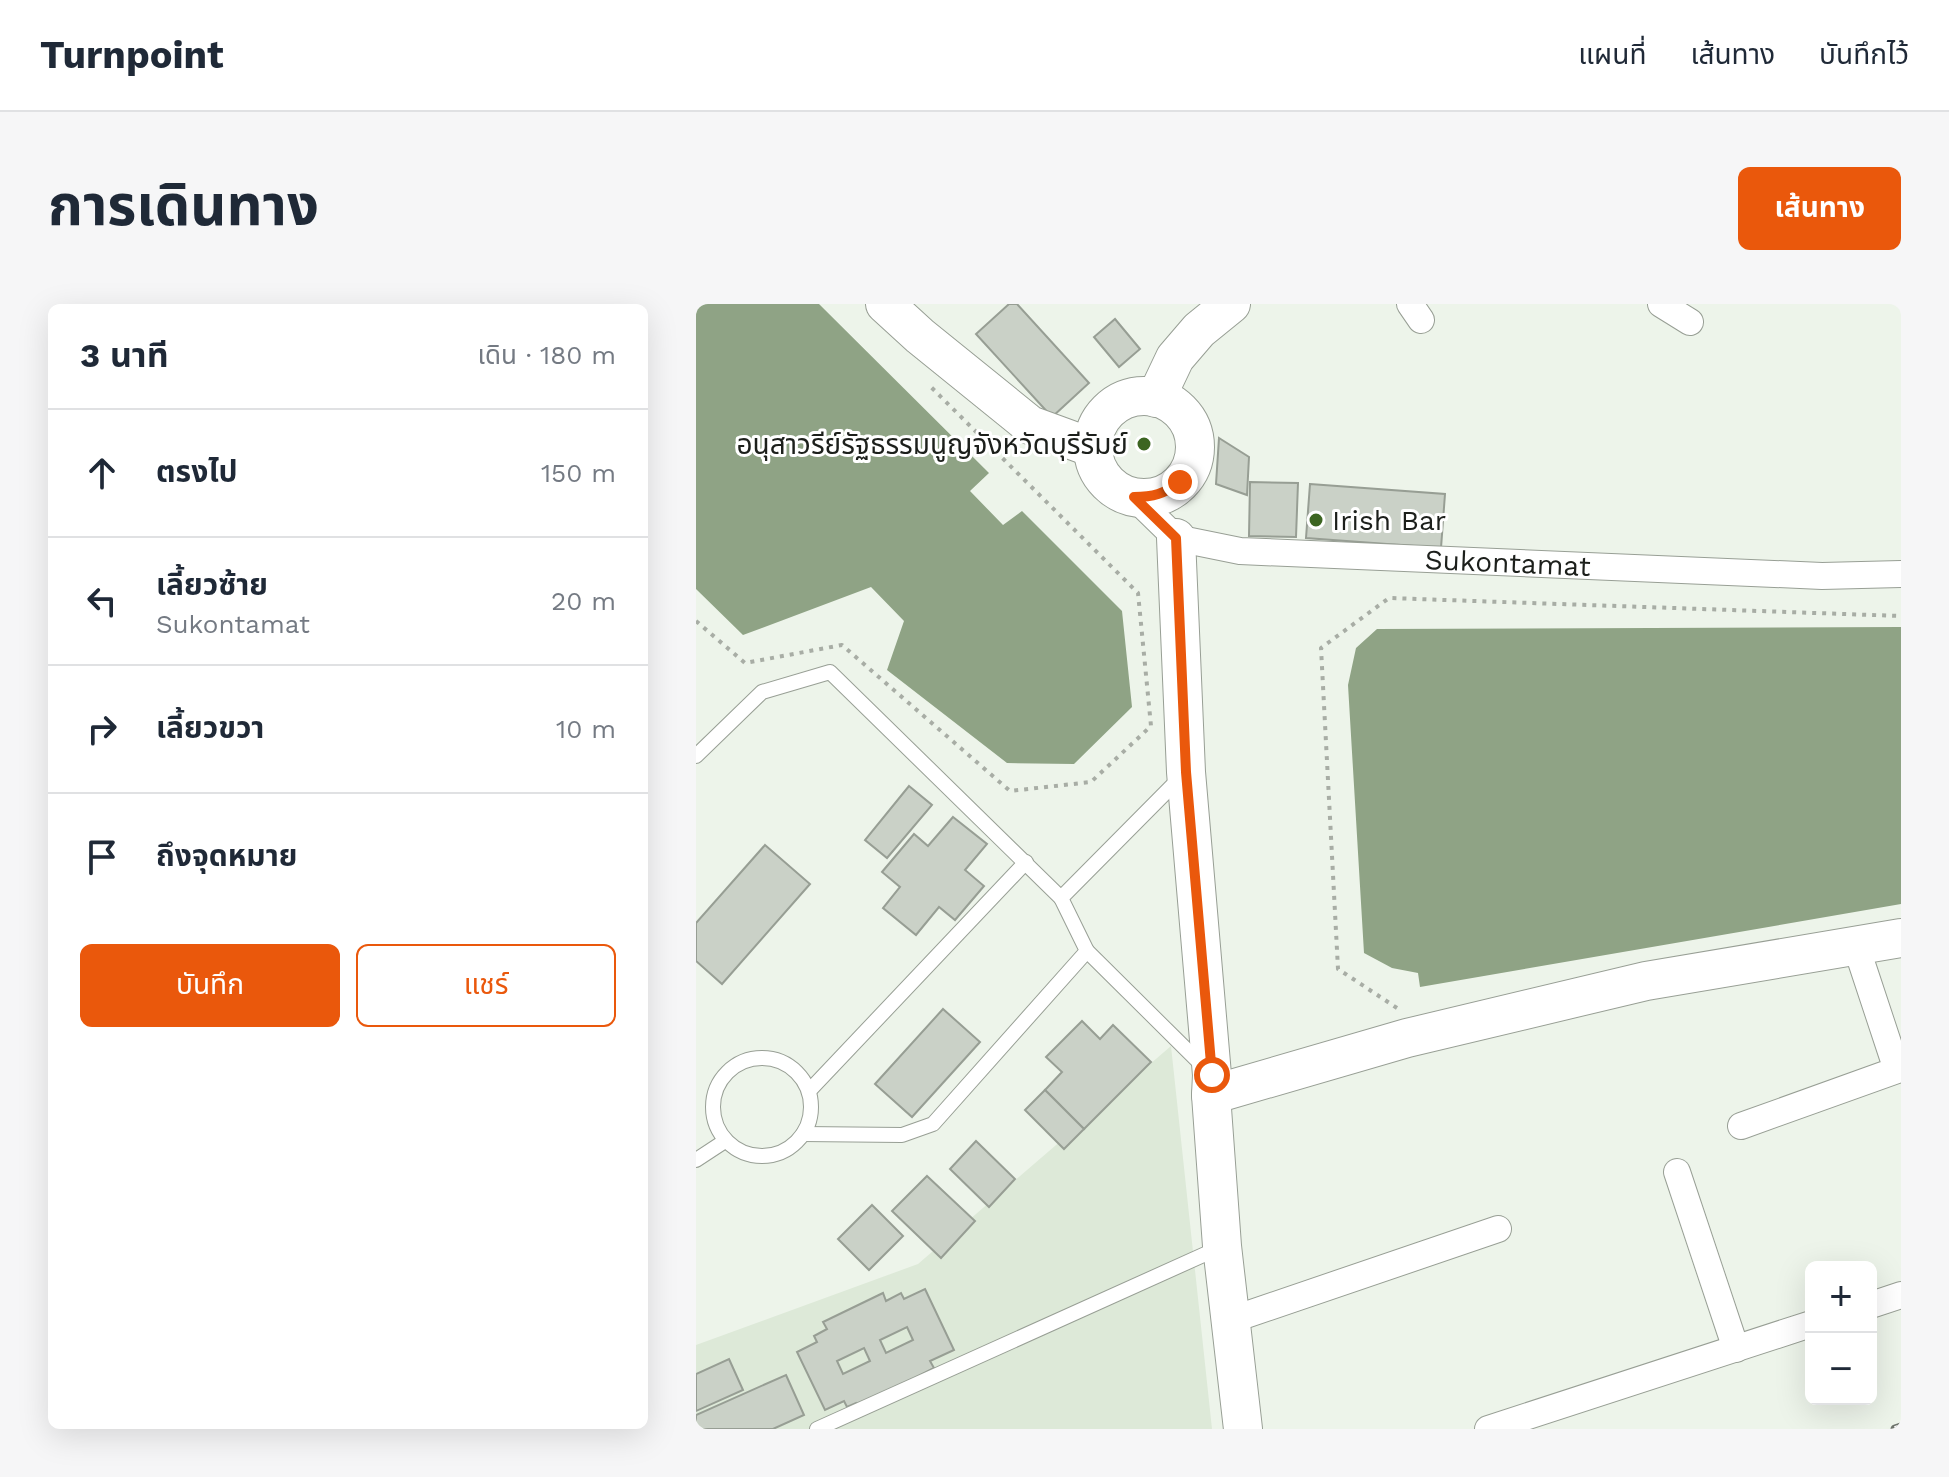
<!DOCTYPE html>
<html lang="th">
<head>
<meta charset="utf-8">
<style>
	:root { --surface:#fff; --page:#f6f6f7; --text:#1f2937; --muted:#747a83; --line:#e0e1e3; --accent:#ea580c }
	body { margin:0; font-family:"Work Sans","Noto Sans Thai",sans-serif; background:var(--page); color:var(--text) }
	.controls { position:absolute; right:24px; bottom:24px; display:grid; overflow:hidden; border-radius:12px; box-shadow:0 8px 32px #0002 }
	.controls button { width:72px; height:72px; display:grid; place-items:center; padding:0; border:0; border-bottom:2px solid var(--line); background:var(--surface); color:var(--text); font:40px sans-serif }
	.stop { position:absolute; width:24px; height:24px; margin:-18px; border:6px solid #ea580c; border-radius:50%; background:#fff }
	.stop.end { background:#ea580c; border-color:#fff; box-shadow:0 2px 8px #0008 }
	.list { margin:0; padding:0; list-style:none }
	h2 { display:flex; justify-content:space-between; align-items:center; height:104px; margin:0; padding:0 32px; font-size:34px }
	h2 small { font-size:26px; font-weight:400; color:var(--muted) }
	.list li { display:grid; grid-template-columns:52px 1fr auto; gap:24px; align-items:center; box-sizing:border-box; height:128px; padding:0 32px; border-top:2px solid var(--line) }
	.list b { display:block; font-size:30px; white-space:nowrap }
	.list p { margin:0; font-size:26px; white-space:nowrap; color:var(--muted) }
	.list em { font-size:26px; font-style:normal; color:var(--muted) }
	.actions { display:flex; gap:16px; padding:24px 32px }
	.actions a { flex:1; padding:18px 0; border:2px solid var(--accent); border-radius:12px; text-align:center; font-size:28px; color:var(--accent) }
	.actions .main { background:var(--accent); color:#fff }
	.icon { flex:none; width:44px; height:44px; fill:none; stroke:currentColor; stroke-width:2; stroke-linecap:round; stroke-linejoin:round }
	.map { position:relative; flex:none; width:1205px; height:1125px; overflow:hidden; border-radius:12px }
	header { display:flex; align-items:center; gap:48px; box-sizing:border-box; height:112px; padding:0 40px; background:var(--surface); border-bottom:2px solid var(--line) }
	header strong { font-size:38px }
	nav { display:flex; gap:44px; margin-inline-start:auto; font-size:28px }
	.intro { display:flex; align-items:center; justify-content:space-between; box-sizing:border-box; height:192px; padding:0 48px }
	h1 { margin:0; font-size:56px }
	.button { padding:20px 36px; border-radius:12px; background:var(--accent); color:#fff; font-size:28px; font-weight:700 }
	main { display:flex; gap:48px; padding:0 48px }
	aside { flex:1; background:var(--surface); border-radius:12px; box-shadow:0 8px 32px #0002 }
	.map>svg:first-child { display:block }
</style>
</head>
<body>
<header>
<strong>Turnpoint</strong>
<nav><a>แผนที่</a><a>เส้นทาง</a><a>บันทึกไว้</a></nav>
</header>
<div class="intro"><h1>การเดินทาง</h1><a class="button">เส้นทาง</a></div>
<main>
<aside>
<h2>3 นาที<small>เดิน · 180 m</small></h2>
<ul class="list">
<li><svg class="icon" aria-label="ahead" viewBox="0 0 24 24"><path d="M12 20V5M6 11l6-6 6 6"/></svg><div><b>ตรงไป</b></div><em>150 m</em></li>
<li><svg class="icon" aria-label="left" viewBox="0 0 24 24"><path d="M17 20v-9H6M10 6l-5 5 5 5"/></svg><div><b>เลี้ยวซ้าย</b><p>Sukontamat</p></div><em>20 m</em></li>
<li><svg class="icon" aria-label="right" viewBox="0 0 24 24"><path d="M7 20v-9h11M14 6l5 5-5 5"/></svg><div><b>เลี้ยวขวา</b></div><em>10 m</em></li>
<li><svg class="icon" aria-label="arrive" viewBox="0 0 24 24"><path d="M6 21V4h12l-3 4 3 4H6"/></svg><div><b>ถึงจุดหมาย</b></div></li>
</ul>
<div class="actions"><a class="main">บันทึก</a><a>แชร์</a></div>
</aside>
<div class="map">
<svg width="1205" height="1125" viewBox="0 0 1205 1125">
	<rect width="100%" height="100%" fill="#edf4ea"/>
	<path fill="#dde9d8" d="M475 742 516 1125H0V1041L222 960Z"/>
	<g fill="#8fa385">
		<path d="M0 0H123L293 169 274 187 307 221 326 207 426 307 436 403 378 460 311 459 191 366 208 317 175 283 47 331 0 285Z"/>
		<path d="M1205 323V600L724 683 722 669 696 664 668 649 652 381 660 344 681 325Z"/>
	</g>
	<g fill="#cad1c7" stroke="#979e94" stroke-width="2" fill-rule="evenodd">
		<path d="M313 0H321L393 79 356 113 280 30Z"/>
		<path d="M419 15 444 45 423 63 398 33Z"/>
		<path d="M523 134 553 153 551 191 520 180Z"/>
		<path d="M554 178 602 179 600 233 553 232Z"/>
		<path d="M614 180 749 190 745 244 610 234Z"/>
		<path d="M213 482 236 501 191 554 169 536Z"/>
		<path d="M257 513 291 540 269 566 288 582 259 616 243 603 220 631 187 604 204 583 186 568 218 530 232 542Z"/>
		<path d="M69 541 114 580 26 680 0 657V619Z"/>
		<path d="M247 705 284 738 216 813 179 780Z"/>
		<path d="M386 717 404 735 417 721 455 758 388 825 349 786 366 768 350 753Z"/>
		<path d="M349 786 388 825 368 845 329 806Z"/>
		<path d="M280 837 319 875 293 903 254 865Z"/>
		<path d="M231 872 279 917 245 954 196 907Z"/>
		<path d="M176 901 207 932 173 966 142 935Z"/>
		<path d="M229 985 258 1046 234 1057 238 1064 162 1104 160 1099 151 1103 148 1097 129 1106 101 1048 121 1038 118 1032 131 1025 127 1018 187 989 190 997 205 989 208 995ZM211 1023 217 1036 190 1049 184 1036ZM168 1044 174 1057 147 1070 141 1057Z"/>
		<path d="M33 1055 47 1086 0 1107V1070Z"/>
		<path d="M90 1071 108 1111 77 1125H0V1111Z"/>
	</g>
	<g fill="none" stroke-linecap="round" stroke-linejoin="round">
		<g stroke="#989f95" stroke-width="16">
			<g id="lane">
				<path d="M0 452 66 388 134 368 365 594"/>
				<path d="M391 647 507 762"/>
				<circle cx="66" cy="803" r="49"/>
				<path d="M113 787 330 558"/>
				<path d="M107 830 206 831 237 820 391 647 365 594 484 474"/>
				<path d="M0 856 29 837"/>
				<path d="M121 1125 525 943"/>
			</g>
		</g>
		<g stroke="#989f95" stroke-width="28">
			<g id="street">
				<path d="M714 0 725 16"/>
				<path d="M965 0 994 18"/>
				<path id="s1" d="M438 193 480 234 544 247 1126 272 1205 270"/>
				<path d="M1045 822 1201 766 1160 642"/>
				<path d="M981 868 1040 1045"/>
				<path d="M1175 1001 1205 991"/>
				<path d="M535 1016 802 925"/>
				<path d="M792 1125 1115 1020"/>
			</g>
		</g>
		<g stroke="#989f95" stroke-width="40">
			<g id="secondary">
				<path d="M189 0 224 32 334 121 397 144"/>
				<circle cx="448" cy="143" r="51"/>
				<path d="M460 94 479 54 503 26 535 0"/>
				<path d="M480 234 490 468 516 771 515 791 526 942 547 1125"/>
				<path d="M515 791 711 734 950 677 1205 634"/>
			</g>
		</g>
		<g stroke="#a8ada5" stroke-width="4" stroke-dasharray="4 6" stroke-linecap="butt">
			<path d="M0 317 49 359 146 341 314 487 395 478 455 422 442 289 235 83"/>
			<path d="M701 704 642 665 625 344 693 294 1205 312"/>
		</g>
		<use href="#lane" stroke="#fff" stroke-width="14"/>
		<use href="#street" stroke="#fff" stroke-width="26"/>
		<use href="#secondary" stroke="#fff" stroke-width="38"/>
		<g stroke="#6e736c" stroke-width="9">
			<path id="rail" d="M1199 1125 1205 1123"/>
		</g>
		<use href="#rail" stroke="#fff" stroke-width="6" stroke-dasharray="18" stroke-linecap="butt"/>
	</g>
	<g fill="none" stroke-linecap="round" stroke-linejoin="round">
		<path stroke="#ea580c" stroke-width="10" d="M484 178C468 190 457 193 438 193L480 234 490 468 516 771"/>
	</g>
	<g fill="#3c6521" stroke="#fff" stroke-width="3">
		<circle cx="448" cy="140" r="8"/>
		<circle cx="620" cy="216" r="8"/>
	</g>
	<g text-anchor="middle" dominant-baseline="central" stroke-width="6" stroke-linejoin="round" paint-order="stroke">
		<g font-size="28" fill="#1c1f1b" stroke="#fff" text-anchor="end">
			<text x="432" y="140">อนุสาวรีย์รัฐธรรมนูญจังหวัดบุรีรัมย์</text>
			<text x="636" y="216" text-anchor="start">Irish Bar</text>
		</g>
		<g font-size="28" fill="#1c1f1b" stroke="#fff">
			<text stroke="none"><textPath href="#s1" startOffset="392">Sukontamat</textPath></text>
		</g>
	</g>
</svg>
<div class="controls">
<button>+</button>
<button>−</button>
</div>
<div class="stop" style="left:516px;top:771px"></div>
<div class="stop end" style="left:484px;top:178px"></div>
</div>
</main>
</body>
</html>
